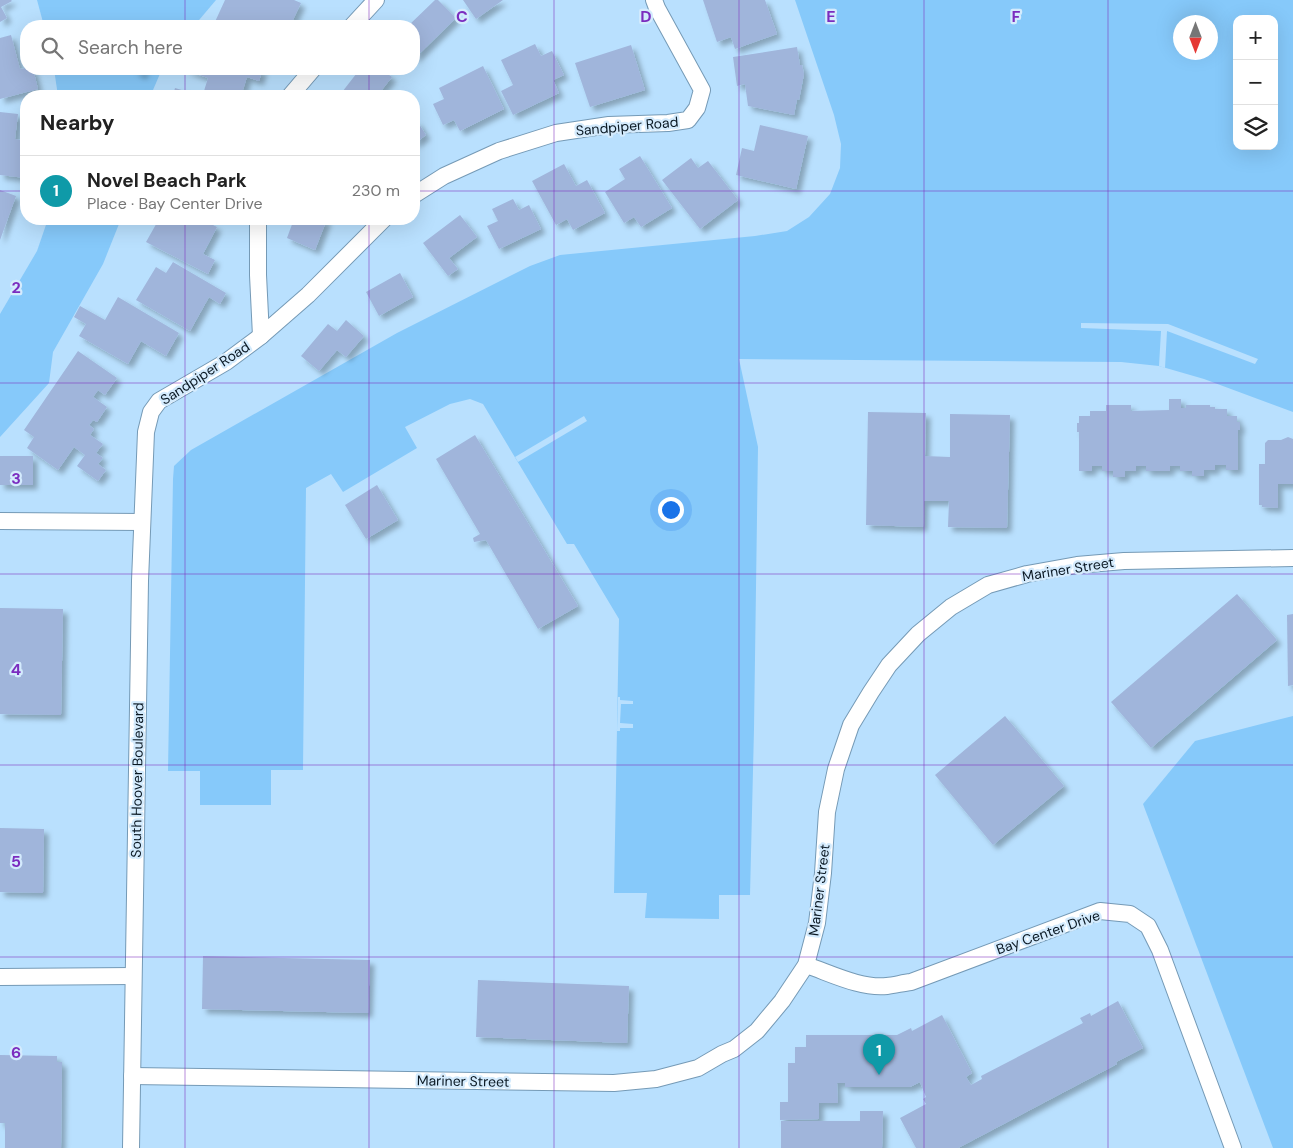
<!DOCTYPE html>
<html lang="en">
<head>
<meta charset="utf-8">
<style>
	:root { --surface:#fff; --page:#f6f6f6; --text:#222; --muted:#767676; --line:#e0e0e0; --accent:#7c3aed }
	body { margin:0; font-family:"DM Sans",sans-serif; background:var(--page); color:var(--text) }
	.controls { position:absolute; right:15px; top:15px; display:grid; overflow:hidden; border-radius:10px; box-shadow:0 5px 20px #0002 }
	.controls button { width:45px; height:45px; display:grid; place-items:center; padding:0; border:0; border-bottom:1px solid var(--line); background:var(--surface); color:var(--text); font:25px sans-serif }
	.compass { position:absolute; left:1173px; top:15px; width:45px; height:45px; border-radius:50%; background:var(--surface); box-shadow:0 5px 20px #0002; rotate:180deg }
	.you { position:absolute; left:670px; top:509px; width:18px; height:18px; margin:-12px; border:4px solid #fff; border-radius:50%; background:#1a73e8; box-shadow:0 0 0 8px #1a73e833 }
	.badge { display:grid; place-items:center; width:32px; height:32px; border-radius:50%; background:var(--accent); color:#fff; font-size:16px; font-weight:700 }
	.pin { position:absolute; translate:-50% -41px; filter:drop-shadow(0 1px 2px #0008) }
	.pin::after { content:''; position:absolute; top:26px; width:18px; height:15px; background:inherit; clip-path:polygon(0 0,100% 0,50% 100%) }
	.list { margin:0; padding:0; list-style:none }
	h2 { display:flex; justify-content:space-between; align-items:center; height:65px; margin:0; padding:0 20px; font-size:21px }
	h2 small { font-size:16px; font-weight:400; color:var(--muted) }
	.list li { display:grid; grid-template-columns:32px 1fr auto; gap:15px; align-items:center; box-sizing:border-box; height:70px; padding:0 20px; border-top:1px solid var(--line) }
	.list b { display:block; font-size:19px; white-space:nowrap }
	.list p { margin:0; font-size:16px; white-space:nowrap; color:var(--muted) }
	.list em { font-size:16px; font-style:normal; color:var(--muted) }
	.icon { flex:none; width:28px; height:28px; fill:none; stroke:currentColor; stroke-width:2; stroke-linecap:round; stroke-linejoin:round }
	.map { position:relative; flex:none; width:1293px; height:1148px; overflow:hidden }
	.search { position:absolute; background:var(--surface); box-shadow:0 5px 20px #0002; left:20px; top:20px; width:400px; height:55px; display:flex; align-items:center; gap:12px; box-sizing:border-box; padding:0 18px; border-radius:20px; color:var(--muted); font-size:19px }
	.panel { position:absolute; background:var(--surface); box-shadow:0 5px 20px #0002; left:20px; top:90px; width:400px; height:135px; border-radius:20px }
	.map>svg:first-child { display:block }
</style>
</head>
<body>
<div class="map">
<svg width="1293" height="1148" viewBox="0 0 1293 1148">
	<defs>
		<filter id="shadow"><feDropShadow dx="4.5" dy="4.5" stdDeviation="2.5" flood-color="#0004"/></filter>
	</defs>
	<rect width="100%" height="100%" fill="#b9e0fe"/>
	<g fill="#86c9fa" fill-rule="evenodd">
		<path d="M37 0H216L194 26H44Z"/>
		<path d="M795 0H1293V412L1204 379 1159 366 1121 362 739 359 758 447 754 729 750 895H719V919L645 918 647 893H614L619 619 574 544H567L483 404 470 399 450 404 405 427 417 448 343 492 331 474 306 488 303 770H271V805H200V771H168L173 479 174 466 191 450 397 333 530 266 560 255 755 236 787 231 809 217 830 194 840 168 841 144 834 115ZM1237 19H1274V146H1237ZM1180 22H1210V52H1180Z"/>
		<path d="M54 69H162L153 90 152 96H58Z"/>
		<path d="M48 219H121L103 264 53 352 49 383 0 437V314L37 251Z"/>
		<path d="M1293 716V1148H1273L1143 804 1195 741Z"/>
	</g>
	<g fill="#b9e0fe">
		<path d="M1081 323 1168 324 1258 359 1255 364 1167 331 1165 368 1159 366 1161 331 1081 328Z"/>
		<path d="M584 416 587 421 518 462 515 457Z"/>
		<path d="M618 697H620V700L633 701V704H621L620 723 633 724V728H620V731H617Z"/>
	</g>
	<g fill="#a0b5db" filter="url(#shadow)">
		<path d="M0 0H11L12 1 1 7 7 18 0 22Z"/>
		<path d="M225 0H294L301 3 290 26H285L276 23 275 26H218L214 24Z"/>
		<path d="M435 0H438L456 18 414 59V26H408Z"/>
		<path d="M463 0H503L476 19Z"/>
		<path d="M703 0H765L777 34 735 49 731 37 717 42Z"/>
		<path d="M11 35 20 69 26 68V69H33L38 89 0 99V38Z"/>
		<path d="M535 44 541 56 552 51 564 75 553 80 559 93 513 115 501 91 513 85 501 60Z"/>
		<path d="M631 45 645 90 590 107 575 63Z"/>
		<path d="M797 47 800 65H802L804 74 799 100 797 99 794 115 748 106 745 84 737 86 733 57Z"/>
		<path d="M483 66 504 109 460 131 454 120 443 125 433 104 444 99 439 88Z"/>
		<path d="M132 69H146L141 75Z"/>
		<path d="M183 69H263L259 81 247 77 241 96H220L204 91 208 78Z"/>
		<path d="M360 69H380L392 77 377 96H339Z"/>
		<path d="M175 88 202 96H173Z"/>
		<path d="M0 112 18 114 15 139 26 141V178L0 175Z"/>
		<path d="M417 121 426 135 414 144V123Z"/>
		<path d="M760 125 808 136 796 189 736 175 742 148 754 151Z"/>
		<path d="M640 156 672 208 641 227 634 217 624 223 605 192 625 179 619 169Z"/>
		<path d="M691 158 698 168 708 161 738 200 700 229 662 180Z"/>
		<path d="M564 164 576 186 587 180 605 213 573 230 567 219 556 225 532 181Z"/>
		<path d="M0 190 16 196 0 240Z"/>
		<path d="M513 199 519 210 529 205 541 229 499 249 487 226 498 221 492 209Z"/>
		<path d="M460 215 477 237 449 258 458 269 448 276 423 243Z"/>
		<path d="M159 219H201L217 227 203 254 215 260 208 274 146 242Z"/>
		<path d="M294 219H327L315 250 287 238Z"/>
		<path d="M173 262 226 293 220 304 209 297 190 331 136 300 156 267 166 273Z"/>
		<path d="M400 273 413 297 379 316 366 292Z"/>
		<path d="M118 297 179 333 166 356 141 341 128 364 79 336 86 324 74 317 80 306 105 320Z"/>
		<path d="M346 320 364 336 346 357 337 350 319 371 301 356 328 324 337 331Z"/>
		<path d="M78 351 117 378 105 395 98 390 93 397 107 407 97 422 93 420 89 425 94 429 90 435 103 444 96 453 103 458 98 464 106 470 98 481 77 466 85 455 74 447 58 470 27 448 34 437 24 430Z"/>
		<path d="M1169 399H1181V408H1186V405H1210V407H1215V409H1227V416H1237V422H1240V430H1238V470H1226V465H1215V470H1204V476H1192V471H1180V466H1170V471H1146V466H1136V471H1125V477H1113V471H1102V466H1092V471H1079V432H1077V423H1079V416H1090V411H1106V405H1131V411L1169 410Z"/>
		<path d="M868 412 926 413 925 456 950 457V414L1010 415 1007 528 948 527 949 501H924L923 527 866 525Z"/>
		<path d="M475 435 578 606 538 629 486 540 474 542 473 538 480 534 436 459Z"/>
		<path d="M1288 437 1293 439V484H1278V508L1262 507V505H1259V464H1265V443L1268 440H1281Z"/>
		<rect x="0" y="456" width="33" height="29"/>
		<path d="M377 485 398 520 366 539 345 505Z"/>
		<path d="M1237 594 1277 640 1151 748 1111 702Z"/>
		<path d="M0 608 63 609 61 715 0 714Z"/>
		<path d="M1293 614V685L1288 686 1287 615Z"/>
		<path d="M1005 716 1064 786 993 845 935 775Z"/>
		<path d="M0 828 44 829 43 893 0 892Z"/>
		<path d="M203 956 370 960 368 1013 202 1009Z"/>
		<path d="M478 980 629 986 627 1043 476 1037Z"/>
		<path d="M1118 1001 1143 1048 1116 1062 1117 1064 958 1148H916L900 1118 926 1104 923 1099 926 1097 920 1082 910 1087H845V1083H837L838 1103H819V1119L780 1120V1102H788V1063H795V1047H806V1035H897L911 1028 912 1031 942 1015 972 1073 966 1077 971 1085 982 1079 981 1076 1083 1023 1080 1018 1090 1013 1091 1016Z"/>
		<path d="M0 1055 57 1056V1062H62L61 1148H5V1123H0Z"/>
		<path d="M860 1111H883L882 1148H781V1121H860Z"/>
	</g>
	<g fill="none" stroke-linecap="round" stroke-linejoin="round">
		<g stroke="#759ab6" stroke-width="18">
			<g id="street">
				<path d="M352 26 376 0"/>
				<path d="M290 96 313 69"/>
				<path d="M414 195 444 176 499 151 556 133 609 125 668 123 688 120 697 108 702 90 657 8 654 0"/>
				<path d="M258 219V275L261 336 308 295 384 219"/>
				<path d="M0 521 142 522"/>
				<path d="M806 965C830 973 861 989 887 986 895 985 903 983 911 982L1100 911 1130 914 1148 926 1160 950 1233 1148"/>
				<path d="M0 977 133 976"/>
				<path d="M132 1076 614 1083 656 1079 698 1068 722 1054 734 1049 757 1031 782 1001 806 965 817 923 823 873 827 812 836 769 851 725 871 692 889 665 918 634 951 607 988 585 1027 574 1077 565 1124 561 1293 558"/>
				<path d="M131 1148 140 581 146 432 151 412 159 401 226 362 261 336"/>
			</g>
		</g>
		<use href="#street" stroke="#fff" stroke-width="16"/>
	</g>
	<path fill="none" stroke="#7b2cbf" stroke-width="1" stroke-opacity="0.55" d="M185 0V26M369 0V26M554 0V1148M739 0V1148M924 0V1148M1108 0V1148M185 69V96M369 69V96M0 191H26M414 191H1293M185 219V1148M369 219V1148M0 383H1293M0 574H1293M0 765H1293M0 957H1293"/>
	<g text-anchor="middle" dominant-baseline="central" stroke-width="4.5" stroke-linejoin="round" paint-order="stroke">
		<g font-size="14" fill="#0a1823" stroke="#d4ebfd">
			<text transform="translate(627 126) rotate(-5)">Sandpiper Road</text>
			<text transform="translate(205 373) rotate(-33)">Sandpiper Road</text>
			<text transform="translate(1068 569) rotate(-9)">Mariner Street</text>
			<text transform="translate(137 780) rotate(-89)">South Hoover Boulevard</text>
			<text transform="translate(819 890) rotate(-83)">Mariner Street</text>
			<text transform="translate(1048 932) rotate(-19)">Bay Center Drive</text>
			<text transform="translate(463 1081) rotate(1)">Mariner Street</text>
		</g>
	</g>
	<g font-size="16" text-anchor="middle" font-weight="bold" fill="#7b2cbf" stroke="#d4ebfd" stroke-width="4.5" stroke-linejoin="round" paint-order="stroke">
		<text x="462" y="22">C</text>
		<text x="646" y="22">D</text>
		<text x="831" y="22">E</text>
		<text x="1016" y="22">F</text>
		<text x="16" y="293">2</text>
		<text x="16" y="484">3</text>
		<text x="16" y="675">4</text>
		<text x="16" y="867">5</text>
		<text x="16" y="1058">6</text>
	</g>
</svg>
<div class="controls">
<button>+</button>
<button>−</button>
<button><svg class="icon" aria-label="layers" viewBox="0 0 24 24"><path d="M12 4l9 5-9 5-9-5zM3 14l9 5 9-5"/></svg></button>
</div>
<svg class="compass" viewBox="-18 -18 36 36"><path d="M0-13l5 13h-10z" fill="#e53935"/><path d="M0 13l5-13h-10z" fill="#767676"/></svg>
<div class="you"></div>
<div class="pin badge" style="left:879px;top:1075px;background:#0f9aa8">1</div>
<div class="search"><svg class="icon" aria-label="search" viewBox="0 0 24 24"><circle cx="10" cy="10" r="6"/><path d="M15 15l6 6"/></svg>Search here</div>
<section class="panel">
<h2>Nearby<small></small></h2>
<ul class="list">
<li><span class="badge" style="background:#0f9aa8">1</span><div><b>Novel Beach Park</b><p>Place · Bay Center Drive</p></div><em>230 m</em></li>
</ul>
</section>
</div>
</body>
</html>
